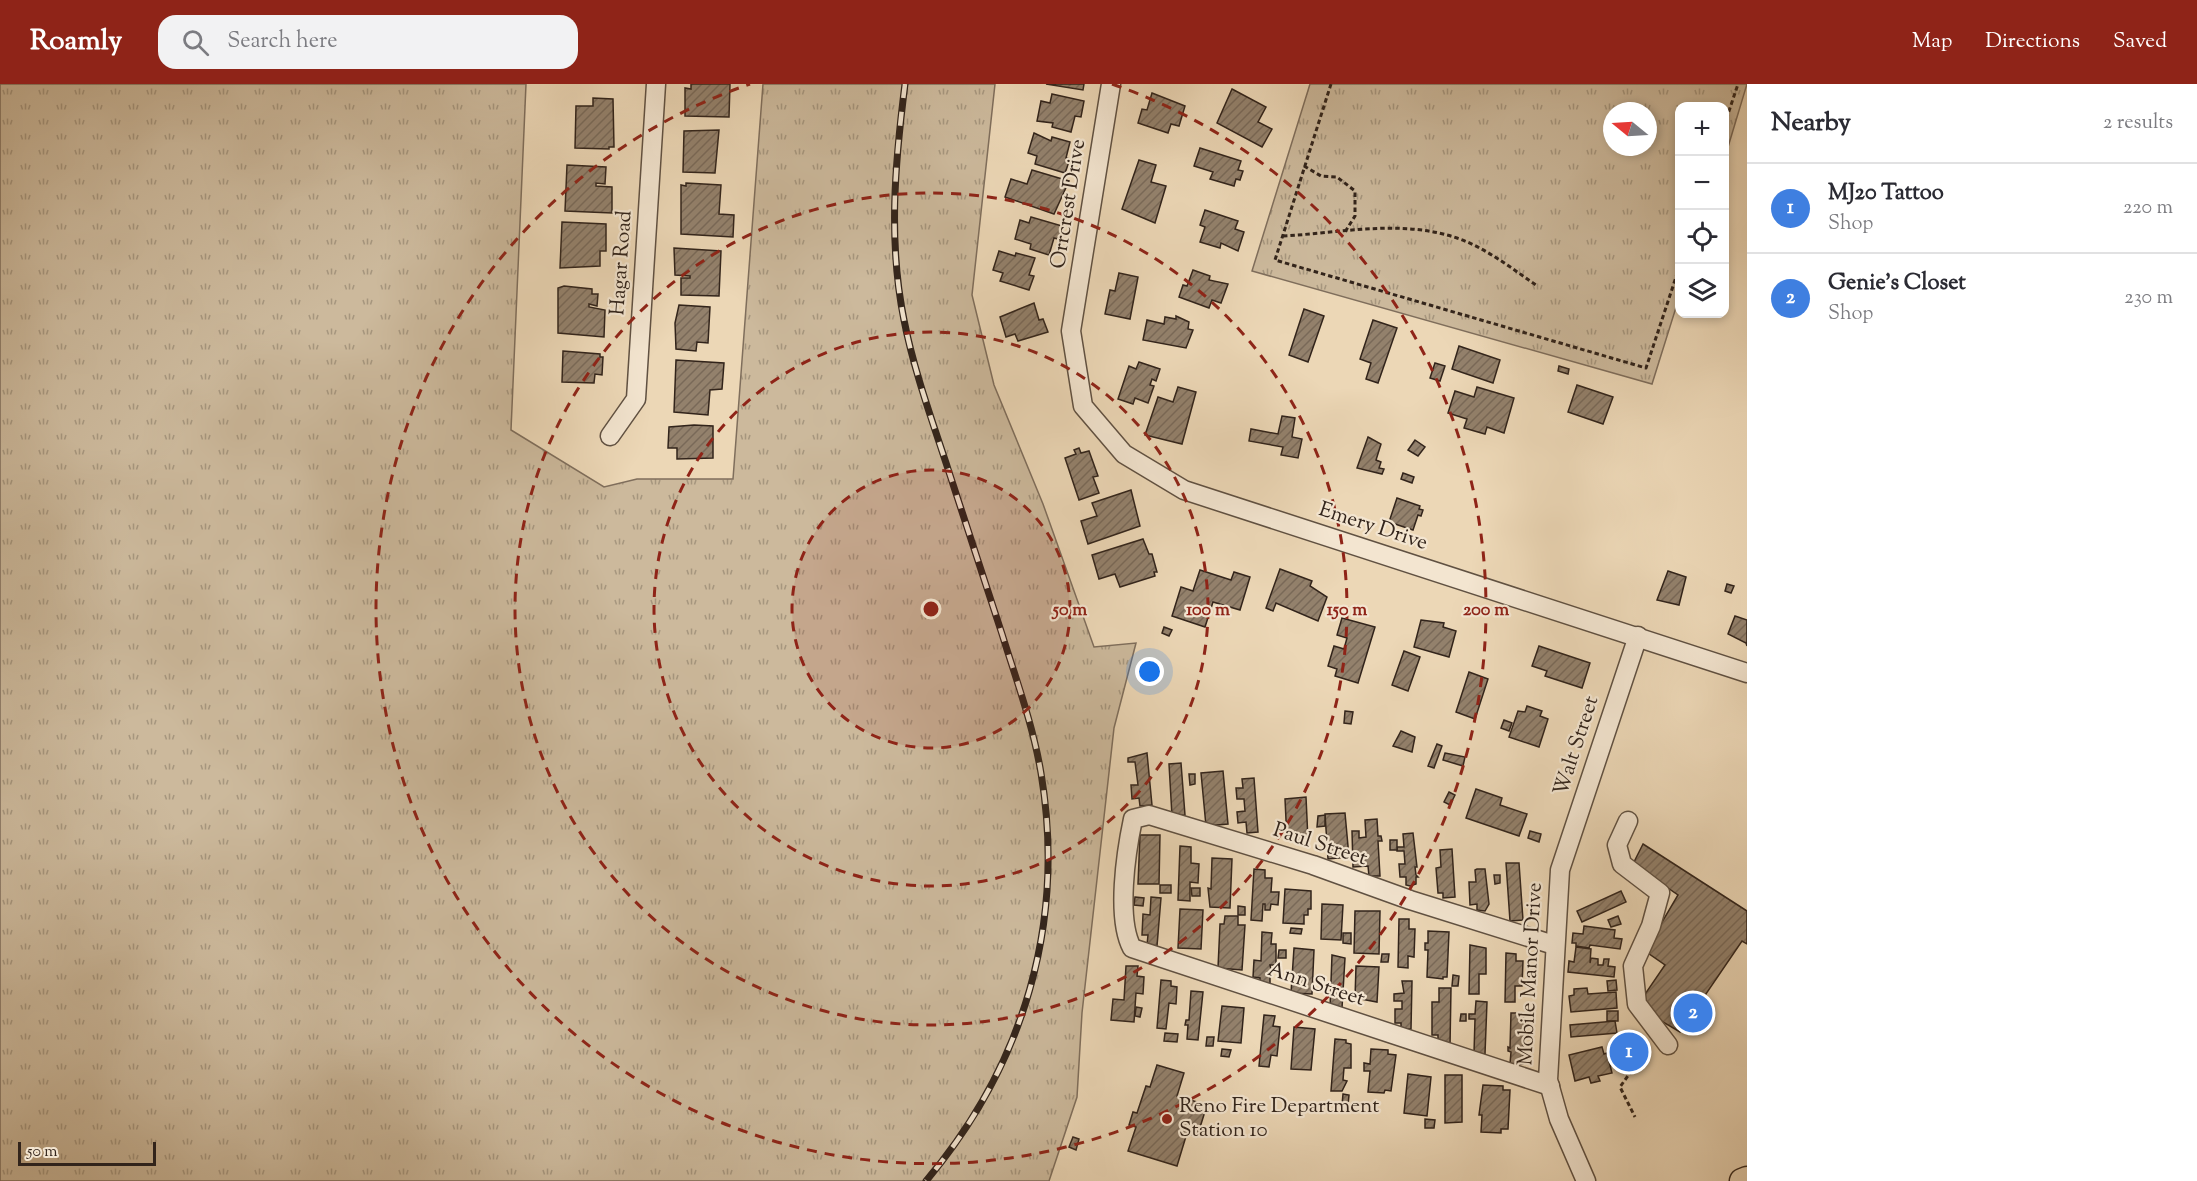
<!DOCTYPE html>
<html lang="en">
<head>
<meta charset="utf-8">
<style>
	:root { --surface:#fff; --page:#f2f2f3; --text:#2b2b33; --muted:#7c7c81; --line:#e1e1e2; --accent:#8f2418 }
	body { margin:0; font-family:"Sorts Mill Goudy",serif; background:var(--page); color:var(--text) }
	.controls { position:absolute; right:18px; top:18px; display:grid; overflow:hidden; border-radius:12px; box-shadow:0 3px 9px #0003 }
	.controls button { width:54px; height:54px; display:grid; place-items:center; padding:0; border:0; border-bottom:2px solid var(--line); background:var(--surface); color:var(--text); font:30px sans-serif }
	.compass { position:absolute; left:1603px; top:18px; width:54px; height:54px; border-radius:50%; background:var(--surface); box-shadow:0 3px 9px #0003; rotate:288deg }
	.scale { position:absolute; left:18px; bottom:15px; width:138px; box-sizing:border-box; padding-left:6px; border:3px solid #32241b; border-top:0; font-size:16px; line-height:21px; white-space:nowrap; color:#32241b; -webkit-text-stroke:4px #f3e5d0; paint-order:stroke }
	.you { position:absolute; left:1150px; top:588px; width:21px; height:21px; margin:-15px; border:4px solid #fff; border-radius:50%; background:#1a73e8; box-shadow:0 0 0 9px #1a73e833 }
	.badge { display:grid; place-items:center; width:39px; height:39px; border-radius:50%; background:var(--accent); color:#fff; font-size:20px; font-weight:700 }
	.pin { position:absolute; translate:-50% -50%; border:3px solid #fff; box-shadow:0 2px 6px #0006 }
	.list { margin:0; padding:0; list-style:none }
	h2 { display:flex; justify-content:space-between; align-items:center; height:78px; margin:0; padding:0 24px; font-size:26px }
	h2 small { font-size:20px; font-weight:400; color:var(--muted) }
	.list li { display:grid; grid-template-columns:39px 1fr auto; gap:18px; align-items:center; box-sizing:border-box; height:90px; padding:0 24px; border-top:2px solid var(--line) }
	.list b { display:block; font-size:22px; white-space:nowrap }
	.list p { margin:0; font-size:20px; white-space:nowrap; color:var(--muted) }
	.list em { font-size:20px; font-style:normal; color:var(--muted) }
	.icon { flex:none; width:33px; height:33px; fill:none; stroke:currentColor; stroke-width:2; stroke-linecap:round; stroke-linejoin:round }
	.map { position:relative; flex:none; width:1747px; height:1097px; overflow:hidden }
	header { display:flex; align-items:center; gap:36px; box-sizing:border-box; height:84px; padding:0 30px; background:var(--accent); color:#fff }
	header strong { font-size:28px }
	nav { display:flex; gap:33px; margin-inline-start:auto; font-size:21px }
	.search { width:420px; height:54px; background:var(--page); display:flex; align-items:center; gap:15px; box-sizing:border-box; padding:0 21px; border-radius:18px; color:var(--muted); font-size:22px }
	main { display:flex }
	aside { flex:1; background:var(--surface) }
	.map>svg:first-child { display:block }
</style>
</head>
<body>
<header>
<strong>Roamly</strong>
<div class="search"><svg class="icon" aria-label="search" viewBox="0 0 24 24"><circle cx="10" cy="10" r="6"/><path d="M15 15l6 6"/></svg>Search here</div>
<nav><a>Map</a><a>Directions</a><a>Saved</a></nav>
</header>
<main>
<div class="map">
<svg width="1747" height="1097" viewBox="0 0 1747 1097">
	<defs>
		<pattern id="grass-tufts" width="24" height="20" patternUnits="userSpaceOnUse" patternTransform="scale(1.5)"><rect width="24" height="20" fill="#ccb99c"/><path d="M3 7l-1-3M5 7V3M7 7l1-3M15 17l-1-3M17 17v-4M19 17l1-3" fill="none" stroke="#a6967e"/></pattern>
		<pattern id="building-hatch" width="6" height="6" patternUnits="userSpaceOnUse" patternTransform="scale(1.5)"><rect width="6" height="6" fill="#93816c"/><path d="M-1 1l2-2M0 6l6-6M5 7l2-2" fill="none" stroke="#796958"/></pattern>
	</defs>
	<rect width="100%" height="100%" fill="#ecd7b6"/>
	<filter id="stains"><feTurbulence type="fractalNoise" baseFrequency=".00333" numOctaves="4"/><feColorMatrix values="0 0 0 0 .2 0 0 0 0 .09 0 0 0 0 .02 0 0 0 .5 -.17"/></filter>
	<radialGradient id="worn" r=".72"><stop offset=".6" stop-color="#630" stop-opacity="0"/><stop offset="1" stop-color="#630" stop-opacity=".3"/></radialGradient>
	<g fill="url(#grass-tufts)" stroke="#7f6e5c" stroke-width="1.5" fill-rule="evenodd">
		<path d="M0 0H526L511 346 604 403 637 395H733L763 0H995L972 211 994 301 1043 420 1094 563 1136 559 1114 644 1082 929 1077 1013 1049 1097H0Z"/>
		<path d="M1310 0H1747L1725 73 1724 22H1680L1679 214 1652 300 1252 187ZM1612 27H1648V63H1612Z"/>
	</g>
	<g fill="url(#building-hatch)" stroke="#32241b" stroke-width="1.5">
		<path d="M691 0H730L729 33 685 32V4L691 5Z"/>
		<path d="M1046 0H1084L1083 6Z"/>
		<path d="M1232 5 1266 23 1258 38 1272 45 1262 63 1217 39Z"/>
		<path d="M1152 9 1185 22 1179 42 1171 40 1168 49 1138 39 1142 25 1147 26Z"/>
		<path d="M1052 10 1084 17 1081 33 1075 32 1071 48 1052 43 1053 39 1037 37 1041 17 1050 19Z"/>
		<path d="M593 14 613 15 614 63H609V65L575 64 576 22H593Z"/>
		<path d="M719 46 715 89 683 88 684 47Z"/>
		<path d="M1034 49 1051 57 1052 53 1070 58 1066 74 1070 75 1065 89 1035 80 1037 72 1028 69Z"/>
		<path d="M1200 64 1241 77 1238 86 1243 87 1240 96 1236 95 1234 102 1210 95 1213 88 1194 82Z"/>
		<path d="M1139 76 1156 81 1151 98 1166 102 1155 139 1122 125Z"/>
		<path d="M567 81 606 83 605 100 596 99V102L612 103V129L565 127Z"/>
		<path d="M1032 86 1069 97 1054 130 1005 113 1011 95 1027 100Z"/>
		<path d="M686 99 721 101 719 130 734 131 733 153 681 150V101L686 102Z"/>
		<path d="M1205 126 1238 137 1235 145 1244 148 1238 167 1221 159 1220 164 1200 158 1205 143 1200 141Z"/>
		<path d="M1031 133 1062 142 1058 155 1054 154 1049 171 1030 165 1031 160 1015 155 1020 136 1029 139Z"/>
		<path d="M562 138 606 140V167H600V182L560 184Z"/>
		<path d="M674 164 721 167 719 212 681 211V194H690V192L675 191Z"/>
		<path d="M999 167 1015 172 1016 169 1035 174 1029 191 1034 192 1029 206 1000 197 1003 189 993 186Z"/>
		<path d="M1193 186 1210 192 1209 196 1228 200 1221 219 1212 216 1209 224 1179 213 1183 201 1187 202Z"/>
		<path d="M1119 189 1138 193 1130 235 1105 230 1110 206 1115 207Z"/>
		<path d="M564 202 592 205V210H598L597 222 589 220V223L605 226 604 253 558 249V204Z"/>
		<path d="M1034 219 1039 236 1043 235 1048 248 1018 257 1015 250 1006 253 1000 233Z"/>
		<path d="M679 221 710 223 708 259 697 258 696 267 676 265 675 239Z"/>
		<path d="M1304 225 1324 232 1308 278 1289 271Z"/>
		<path d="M1176 232 1189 238 1188 245 1193 246 1186 264 1143 256 1147 236 1164 240 1165 233 1176 235Z"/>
		<path d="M1373 236 1397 244 1378 299 1366 295 1371 279 1360 275Z"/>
		<path d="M1459 262 1500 276 1493 299 1452 285Z"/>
		<path d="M563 267 600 270V273H603L602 291 595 290 594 299 562 298Z"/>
		<path d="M676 276 724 279 722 305 710 306 708 331 674 328Z"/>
		<path d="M1139 278 1160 285 1156 297 1152 295 1150 301 1154 302 1148 319 1135 314 1133 320 1118 315 1129 282 1136 285Z"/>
		<path d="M1435 279 1445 282 1440 297 1430 294Z"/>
		<path d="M1559 282 1569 285 1568 290 1558 287Z"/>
		<path d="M1577 301 1613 313 1603 340 1568 328Z"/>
		<path d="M1178 303 1196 308 1182 360 1145 351 1158 313 1173 318Z"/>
		<path d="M1477 303 1514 314 1504 349 1487 343 1485 350 1464 344 1467 335 1448 329 1455 307 1474 313Z"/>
		<path d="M1282 332 1295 334 1292 353 1302 355 1298 374 1281 371 1283 363 1249 357 1251 345 1278 350Z"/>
		<path d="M694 341 713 342V374L677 375V364H668L669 343Z"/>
		<path d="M1368 353 1381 360 1376 376 1381 378 1379 384 1384 385 1382 390 1357 384Z"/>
		<path d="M1415 356 1425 363 1418 372 1408 366Z"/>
		<path d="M1079 364 1081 369 1089 367 1098 392 1093 393 1099 409 1079 416 1065 374 1076 370 1074 366Z"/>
		<path d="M1403 389 1414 393 1412 399 1401 395Z"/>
		<path d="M1131 406 1140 442 1088 460 1081 437 1097 432 1092 419Z"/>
		<path d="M1397 414 1420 422 1419 425 1423 426 1421 432 1418 431 1413 446 1389 438Z"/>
		<path d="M1143 455 1149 470H1152L1157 488H1154L1155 492 1120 503 1115 490 1099 495 1092 471Z"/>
		<path d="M1280 485 1312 497 1310 502 1327 513 1318 537 1276 519 1273 527 1266 524Z"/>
		<path d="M1200 486 1231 496 1234 488 1250 493 1240 526 1213 518 1205 543 1172 532 1181 503 1193 507Z"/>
		<path d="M1668 487 1686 493 1679 521 1657 516Z"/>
		<path d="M1727 500 1734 502 1731 509 1725 507Z"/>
		<path d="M1735 532 1747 536V562L1746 559 1728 550Z"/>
		<path d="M1342 534 1375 543 1358 599 1335 592 1337 585 1328 582 1334 562 1344 565 1347 554 1337 551Z"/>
		<path d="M1421 536 1444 539 1443 543 1456 547 1449 573 1414 563Z"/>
		<path d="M1164 543 1172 546 1169 552 1162 549Z"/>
		<path d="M1539 562 1590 579 1582 604 1545 592 1547 587 1532 582Z"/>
		<path d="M1404 567 1420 573 1408 607 1392 601Z"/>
		<path d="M1469 588 1488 595 1475 635 1456 628Z"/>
		<path d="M1527 622 1542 627 1540 632 1548 635 1539 663 1509 653 1518 627 1525 628Z"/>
		<path d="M1345 627 1353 628 1351 640 1344 639Z"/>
		<path d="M1504 636 1512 639 1509 647 1501 644Z"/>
		<path d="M1401 647 1415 653 1412 668 1393 662Z"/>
		<path d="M1437 660 1442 662 1434 684 1428 682Z"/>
		<path d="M1147 669 1152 721 1140 722 1139 714 1132 715 1131 701H1138L1135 678H1128V674Z"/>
		<path d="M1445 669 1465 673 1463 682 1443 676Z"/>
		<path d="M1181 679 1185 731 1172 732 1169 680Z"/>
		<path d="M1223 687 1228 740 1206 742 1201 689Z"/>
		<path d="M1189 690H1195V700L1190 701Z"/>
		<path d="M1254 694 1258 748 1247 749 1246 738 1238 739 1237 728 1245 727 1244 715H1237L1236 704H1243L1242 695Z"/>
		<path d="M1476 705 1502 714 1500 721 1527 730 1519 752 1466 734Z"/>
		<path d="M1449 708 1455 711 1450 721 1444 718Z"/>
		<path d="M1306 713 1308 756 1287 757 1285 715Z"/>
		<path d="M1345 729 1349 773 1328 775 1325 730Z"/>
		<path d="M1325 731V742L1317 743 1318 732Z"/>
		<path d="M1377 735 1378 752H1381L1382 757H1378L1380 792H1369L1368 782 1353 783 1352 747H1359V754L1366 753 1365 736Z"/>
		<path d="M1530 747 1541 750 1539 758 1528 754Z"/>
		<path d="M1413 749 1417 783H1415L1416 791 1418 793H1416V800L1410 802 1406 801V793H1400L1399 780H1405L1404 767H1397V763H1404L1403 750Z"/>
		<path d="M1140 751H1160L1159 800H1138Z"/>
		<rect x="1390" y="756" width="7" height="10"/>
		<path d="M1643 760 1747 827V860L1742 857 1680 948 1646 928 1641 916 1665 881 1645 867 1678 811 1633 780Z"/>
		<path d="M1180 762 1191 763V779L1199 780 1198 799 1190 798V817L1178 816Z"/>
		<path d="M1452 765 1455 813 1443 814V809H1438L1436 784 1441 783 1440 766Z"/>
		<path d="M1212 774 1232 775 1230 824 1210 823 1208 804 1211 805Z"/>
		<path d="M1506 779H1519L1523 836 1510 837Z"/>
		<path d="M1254 785 1265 786V794H1272L1271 808H1279L1278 821 1271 820 1270 826H1265V820H1263L1262 837 1251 836Z"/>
		<path d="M1477 785H1485L1489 820 1485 827 1477 826V820L1470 821 1469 798H1476L1475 786Z"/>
		<path d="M1494 791H1500V799L1495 800Z"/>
		<rect x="1160" y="801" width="11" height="8"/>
		<path d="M1191 804H1200V812H1192Z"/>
		<path d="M1285 805 1311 807V825H1308V831H1304V840L1283 839Z"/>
		<path d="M1621 807 1626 818 1582 838 1577 827Z"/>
		<path d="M1135 813 1144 814 1143 822 1134 821Z"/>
		<path d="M1151 813 1161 814 1157 862 1147 861 1148 851H1142L1143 830 1150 831Z"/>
		<path d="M1322 820 1343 821 1341 856 1321 855Z"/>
		<path d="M1238 822 1245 823V831H1238Z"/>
		<path d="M1180 825 1203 826 1201 865 1178 864Z"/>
		<path d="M1355 827H1380L1379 870 1354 869Z"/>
		<path d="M1225 832H1238V841H1245L1242 886 1218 884 1220 840H1224Z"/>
		<path d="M1618 832 1621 840 1611 843 1608 836Z"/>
		<path d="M1399 835H1409V845H1415L1414 873 1408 872V884L1398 883Z"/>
		<path d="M1584 842 1615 846 1614 854 1622 855 1620 865 1590 861 1589 864 1576 862V859H1572L1573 849 1583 850Z"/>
		<path d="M1291 844 1302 845 1301 850 1290 849Z"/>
		<path d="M1428 847 1449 848 1447 893H1443V895L1427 893 1428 866H1425V859H1428Z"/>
		<path d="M1262 848 1272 849 1271 860H1276V881H1270L1272 890H1270V902L1260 901V894L1253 893 1254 876 1261 877Z"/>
		<path d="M1343 849H1351V860L1343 859Z"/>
		<path d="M1470 861 1486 864V890H1479V910H1469Z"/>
		<path d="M1576 863 1591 865 1590 879 1591 874 1598 875V881H1603L1604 875H1609L1608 882 1615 883 1614 893 1568 888 1569 877 1574 878Z"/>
		<path d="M1294 864 1314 866 1312 910 1291 909Z"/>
		<path d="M1279 866H1286V874H1278Z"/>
		<path d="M1506 869 1516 870V877H1523L1522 902H1515V918H1505Z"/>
		<path d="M1382 870H1389L1388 878H1381Z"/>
		<path d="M1332 871 1345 874 1342 924H1330Z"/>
		<path d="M1126 882H1138L1137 892 1144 893 1143 910 1136 909 1134 938 1111 936 1113 915 1124 916Z"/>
		<path d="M1356 882 1379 883 1377 918 1355 914Z"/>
		<path d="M1453 891 1459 892 1458 902H1452Z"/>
		<path d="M1161 896 1171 897V902L1177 903 1176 920 1169 919 1166 945 1157 944Z"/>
		<path d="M1616 896 1617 906 1608 907 1607 897Z"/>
		<path d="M1402 897H1412L1411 945H1401V939H1395V925H1402V917H1394V910L1404 909Z"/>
		<path d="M1439 904H1451L1450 962H1438V951H1432V918H1439Z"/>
		<path d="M1587 904 1588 910 1616 908 1617 924 1571 928 1569 912 1574 911V905Z"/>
		<path d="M1191 907 1203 908 1198 956 1187 955 1188 941H1185L1186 936H1189Z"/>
		<path d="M1476 917 1487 918 1485 970 1474 969 1475 935H1469V930H1475Z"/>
		<path d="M1222 922 1244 924 1241 959 1218 957Z"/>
		<path d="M1136 923 1142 924 1140 933 1135 932Z"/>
		<rect x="1607" y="927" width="11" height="10"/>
		<path d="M1511 929H1524L1523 980H1510L1511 968 1508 967V963L1510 964Z"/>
		<path d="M1461 930H1466V937H1460Z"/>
		<path d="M1264 931 1275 932 1273 942 1280 943 1277 972 1271 971 1269 983 1259 982Z"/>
		<path d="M1615 937 1617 949 1571 953 1570 941Z"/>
		<path d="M1294 943 1315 945 1311 986 1291 985Z"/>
		<path d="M1165 949 1178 950 1177 958 1164 957Z"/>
		<path d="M1207 953H1214L1213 962H1206Z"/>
		<path d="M1335 955 1346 956V959L1351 960V984H1344L1343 996 1347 997 1342 1007H1331Z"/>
		<path d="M1602 963 1604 970 1607 969 1612 989 1598 992 1600 997 1591 999 1589 993 1575 997 1569 971Z"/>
		<path d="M1222 965 1231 966 1229 973 1221 972Z"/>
		<path d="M1371 965 1388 966V970L1396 971 1391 1007 1385 1006 1384 1009 1368 1008 1370 987H1364V979L1370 980Z"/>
		<path d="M1157 981 1184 989 1177 1012 1207 1021 1197 1053 1187 1049 1177 1082 1128 1067 1136 1043 1129 1041 1133 1028 1137 1029 1146 1002 1150 1003Z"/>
		<path d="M1408 990 1431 993 1427 1032 1404 1029Z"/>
		<path d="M1445 991H1462V1038L1445 1039Z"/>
		<path d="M1483 1001 1503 1002V1006H1510L1508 1045H1501V1049L1481 1048 1482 1031H1479Z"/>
		<path d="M1343 1010 1349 1011 1348 1021H1342Z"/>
		<path d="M1425 1035 1435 1036 1434 1044H1425Z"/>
		<path d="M1073 1053 1079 1055 1076 1066 1069 1063Z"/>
	</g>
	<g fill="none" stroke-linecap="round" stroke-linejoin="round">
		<g stroke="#605142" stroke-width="21">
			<g id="minor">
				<path d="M1111 0 1071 247 1083 322 1124 370 1184 406 1747 589"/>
				<path d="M610 352 636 315 656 0"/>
				<path d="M1628 737 1617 761 1622 780 1660 809 1651 842 1633 882 1637 920 1668 961"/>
				<path d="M1550 1002 1132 864C1116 834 1126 768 1133 735L1149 731 1313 781 1410 816 1554 861"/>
				<path d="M1586 1097 1559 1035 1548 996 1560 786 1638 552"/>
			</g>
		</g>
		<g stroke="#32241b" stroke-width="27">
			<path id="major" d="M1742 1097 1747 1095"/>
		</g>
		<g stroke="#32241b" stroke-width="3" stroke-dasharray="4.5 3" stroke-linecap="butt">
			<path d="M1331 0 1275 176 1646 284 1680 181"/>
			<path d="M1724 42 1738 0"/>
			<path d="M1304 82 1321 92 1337 93 1355 107V132L1345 148"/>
			<path d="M1283 152C1340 149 1401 135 1457 154 1486 164 1511 184 1536 201"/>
			<path d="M1632 986 1620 1003 1635 1033"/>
		</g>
		<use href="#minor" stroke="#f3e5d0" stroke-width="18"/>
		<use href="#major" stroke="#ecd7b6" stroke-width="24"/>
		<g stroke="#32241b" stroke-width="7">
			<path id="rail" d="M905 0C895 79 888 157 904 236 914 287 932 336 948 385 966 440 984 495 1002 550 1016 595 1033 641 1041 689 1066 839 1024 981 926 1097"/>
		</g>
		<use href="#rail" stroke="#f3e5d0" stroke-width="4.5" stroke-dasharray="14" stroke-linecap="butt"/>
	</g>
	<circle cx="931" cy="525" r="139" fill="#8f2418" fill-opacity=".12"/>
	<g fill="none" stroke="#8f2418" stroke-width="3" stroke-dasharray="10 8">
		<circle cx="931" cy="525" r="139"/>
		<circle cx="931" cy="525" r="277"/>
		<circle cx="931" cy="525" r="416"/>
		<path d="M1112 0A555 555 0 1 1 750 0"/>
	</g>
	<circle fill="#8f2418" stroke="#f3e5d0" stroke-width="2" cx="1167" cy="1035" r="6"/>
	<g text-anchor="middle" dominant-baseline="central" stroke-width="4.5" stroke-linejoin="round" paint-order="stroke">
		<g font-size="21" fill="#32241b" stroke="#f3e5d0">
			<text transform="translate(1069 120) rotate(-81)">Orrcrest Drive</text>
			<text transform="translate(622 179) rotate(-86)">Hagar Road</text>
			<text transform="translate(1373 443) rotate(18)">Emery Drive</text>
			<text transform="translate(1577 662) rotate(-72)">Walt Street</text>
			<text transform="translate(1320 761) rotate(18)">Paul Street</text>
			<text transform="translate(1531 890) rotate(-87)">Mobile Manor Drive</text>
			<text transform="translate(1316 901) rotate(18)">Ann Street</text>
		</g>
		<g font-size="21" fill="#32241b" stroke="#f3e5d0" text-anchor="start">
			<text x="1179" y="1023">Reno Fire Department<tspan x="1179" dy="24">Station 10</tspan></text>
		</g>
	</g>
	<circle cx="931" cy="525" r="9" fill="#8f2418" stroke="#f3e5d0" stroke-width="3"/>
	<g font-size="18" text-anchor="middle" font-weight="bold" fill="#8f2418" stroke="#f3e5d0" stroke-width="4.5" stroke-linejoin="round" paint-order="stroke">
		<text x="1070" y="531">50 m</text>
		<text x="1208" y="531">100 m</text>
		<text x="1347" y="531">150 m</text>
		<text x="1486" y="531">200 m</text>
	</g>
	<rect width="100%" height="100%" filter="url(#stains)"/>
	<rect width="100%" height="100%" fill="url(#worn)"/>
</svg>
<div class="controls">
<button>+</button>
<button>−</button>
<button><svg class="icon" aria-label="locate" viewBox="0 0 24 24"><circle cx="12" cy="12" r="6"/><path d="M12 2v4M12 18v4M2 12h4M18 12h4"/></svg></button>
<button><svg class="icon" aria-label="layers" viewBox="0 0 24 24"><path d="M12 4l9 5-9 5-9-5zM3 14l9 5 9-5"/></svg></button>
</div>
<svg class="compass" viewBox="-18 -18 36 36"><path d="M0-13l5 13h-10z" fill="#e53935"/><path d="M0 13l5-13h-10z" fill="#7c7c81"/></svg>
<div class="scale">50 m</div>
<div class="you"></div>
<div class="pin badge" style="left:1629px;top:968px;background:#3f7fe0">1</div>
<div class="pin badge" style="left:1693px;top:929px;background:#3f7fe0">2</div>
</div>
<aside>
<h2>Nearby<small>2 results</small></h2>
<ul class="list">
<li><span class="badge" style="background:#3f7fe0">1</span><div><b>MJ20 Tattoo</b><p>Shop</p></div><em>220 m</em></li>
<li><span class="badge" style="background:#3f7fe0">2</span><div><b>Genie's Closet</b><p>Shop</p></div><em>230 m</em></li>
</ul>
</aside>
</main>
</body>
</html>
